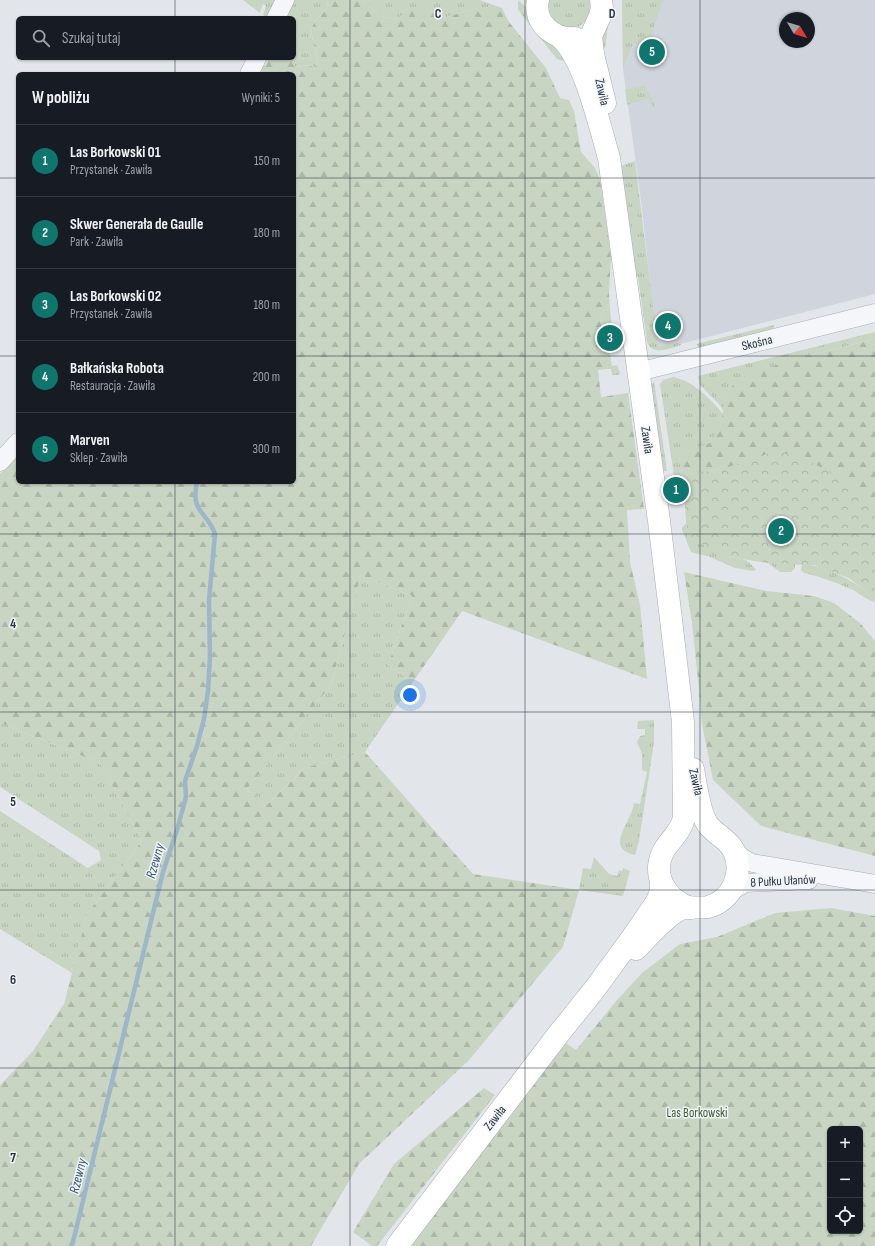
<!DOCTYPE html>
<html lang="pl">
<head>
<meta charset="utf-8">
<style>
	:root { --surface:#171b24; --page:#242831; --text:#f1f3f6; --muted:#9ea1a6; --line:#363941; --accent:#0f766e }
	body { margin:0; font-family:"Sofia Sans Condensed",sans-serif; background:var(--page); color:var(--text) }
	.controls { position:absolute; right:12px; bottom:12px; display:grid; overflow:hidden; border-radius:6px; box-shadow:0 1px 3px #0004 }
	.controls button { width:36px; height:36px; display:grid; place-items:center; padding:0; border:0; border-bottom:1px solid var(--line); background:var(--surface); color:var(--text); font:20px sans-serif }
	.compass { position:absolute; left:779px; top:12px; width:36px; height:36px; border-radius:50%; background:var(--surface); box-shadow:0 1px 3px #0004; rotate:128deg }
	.you { position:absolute; left:410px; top:695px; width:14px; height:14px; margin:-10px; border:3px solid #fff; border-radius:50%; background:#1a73e8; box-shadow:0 0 0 6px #1a73e833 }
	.badge { display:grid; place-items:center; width:26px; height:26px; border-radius:50%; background:var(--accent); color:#fff; font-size:13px; font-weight:700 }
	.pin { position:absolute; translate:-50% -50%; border:2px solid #fff; box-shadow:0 1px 4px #0006 }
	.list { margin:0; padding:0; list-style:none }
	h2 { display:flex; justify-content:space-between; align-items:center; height:52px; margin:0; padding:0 16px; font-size:17px }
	h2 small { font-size:13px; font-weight:400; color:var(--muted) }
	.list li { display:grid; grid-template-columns:26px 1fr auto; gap:12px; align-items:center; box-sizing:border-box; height:72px; padding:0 16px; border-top:1px solid var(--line) }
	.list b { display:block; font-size:15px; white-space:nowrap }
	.list p { margin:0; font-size:13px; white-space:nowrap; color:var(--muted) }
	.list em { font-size:13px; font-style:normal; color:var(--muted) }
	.icon { flex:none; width:22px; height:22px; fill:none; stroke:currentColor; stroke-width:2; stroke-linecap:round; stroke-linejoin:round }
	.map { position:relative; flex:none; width:875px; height:1246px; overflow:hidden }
	.search { position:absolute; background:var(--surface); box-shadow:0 1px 3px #0004; left:16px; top:16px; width:280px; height:44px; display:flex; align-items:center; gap:10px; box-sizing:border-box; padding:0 14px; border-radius:6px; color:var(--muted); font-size:15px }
	.panel { position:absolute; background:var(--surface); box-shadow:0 1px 3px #0004; left:16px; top:72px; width:280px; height:412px; border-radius:6px }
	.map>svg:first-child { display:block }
</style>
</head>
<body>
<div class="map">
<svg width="875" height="1246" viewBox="0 0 875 1246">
	<defs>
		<pattern id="grass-tufts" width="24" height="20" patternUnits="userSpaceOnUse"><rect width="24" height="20" fill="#c8d5c2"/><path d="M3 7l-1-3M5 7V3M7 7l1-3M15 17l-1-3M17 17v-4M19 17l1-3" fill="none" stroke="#acb7a8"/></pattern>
		<pattern id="forest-firs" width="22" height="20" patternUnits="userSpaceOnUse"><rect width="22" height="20" fill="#c8d5c2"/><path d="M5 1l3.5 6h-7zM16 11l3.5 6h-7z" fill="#acb7a8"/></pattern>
		<pattern id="park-crowns" width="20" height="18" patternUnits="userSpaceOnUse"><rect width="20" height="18" fill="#c8d5c2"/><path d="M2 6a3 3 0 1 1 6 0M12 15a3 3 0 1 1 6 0" fill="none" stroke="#acb7a8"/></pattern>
	</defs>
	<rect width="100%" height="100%" fill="#e2e6eb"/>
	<path fill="#d0d5dd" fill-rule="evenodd" d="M622 0H875V294L657 350 642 208 623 69ZM785 18H809V42H785Z"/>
	<g fill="url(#grass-tufts)">
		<path d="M243 0H276L267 17 263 15 266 6 263 4 260 13Z"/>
		<path d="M295 0H326L328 5C326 14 314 18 312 28 309 43 324 56 314 67 307 64 302 67 295 66L289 58H294V18H286Z"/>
		<path d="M363 0H480L502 8H477L443 18C438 15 430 9 423 9 414 9 407 14 400 17 386 24 372 10 363 0Z"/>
		<path d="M518 0 528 9 566 61 559 60 556 58 522 15 518 9Z"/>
		<path d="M549 0H590C596 39 542 36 549 0Z"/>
		<path d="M608 0V26L605 48 598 51Z"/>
		<path d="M622 0H663L649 43H633L623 69Z"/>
		<path d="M645 86 655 105 654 109 649 98 627 105 625 89Z"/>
		<path d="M635 161 658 347 679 342 682 340 681 345C670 348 653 357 647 342L638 277H636L621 166Z"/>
		<path d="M610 309 612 329 606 330 612 366 617 365 620 373 619 375H612L611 369H608L601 311Z"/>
		<path d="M774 325 773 331 703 348 699 347 696 344Z"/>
		<path d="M875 332V339L806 356 730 388 723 410 718 403 700 385 698 376Z"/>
		<path d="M673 377C692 380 712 400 723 414L720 429 710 444 679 454 685 495 683 499 680 502 678 483 675 484V482L660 384 663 380Z"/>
		<path d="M654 381 667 471H664L661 469 650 389Z"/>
		<path d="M686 524 688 538 731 557 746 560 755 568 756 570 753 571 735 568 710 557 691 552 682 530V527Z"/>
		<path d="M768 563 795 564V568L791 572H780Z"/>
		<path d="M802 564C829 566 851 580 873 596L875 598V602C868 601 860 594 853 590 837 583 822 577 804 573L801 570Z"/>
		<path d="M361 575 412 596 388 665 413 682 365 752 304 768 267 805 247 789 331 685Z"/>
		<path d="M654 720V742L639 841 635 855C603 848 632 822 634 803L640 804 647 772 642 770V754L637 742 640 736 645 735V729H637L638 721Z"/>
		<path d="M0 723 100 763 142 841 87 914 72 973 0 929V811L88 868 101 860 99 851 0 787Z"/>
		<path d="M594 857 609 874 617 876 619 870 622 871 623 868 630 871 623 896 579 890 583 868 591 869Z"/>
	</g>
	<g fill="url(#forest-firs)" fill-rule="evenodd">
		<path d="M326 0H363C372 10 386 24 400 17 407 14 413 8 420 8 428 8 436 14 443 18L477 8H502L509 22 546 68 560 98 569 100 574 111 581 152 595 168 600 179 611 256 609 294 610 309 601 311 608 369 598 370 601 397 628 393 644 509 627 510 630 562 640 605 647 679 462 611 413 682 388 665 412 596 361 575 331 685 247 789 267 805 304 768 365 752 473 874 579 890 563 947 469 1060 359 1164 311 1246H0V1085L33 1051 64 1004 87 914 142 841 100 763 0 723V474L18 453V482H294V74H258L263 65H266L269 58H289L295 66C302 67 307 64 314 67 324 56 309 42 312 28 314 18 326 14 328 5Z"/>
		<path d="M875 339V598L849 578 815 565 769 563 731 557 688 538 722 469 682 475 679 454 710 443 720 429 724 405 730 388 748 374 806 356Z"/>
		<path d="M684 572 766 591 814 596 834 603 860 623 875 641V856L761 826 713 780 702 724 699 689 692 623Z"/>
		<path d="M831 908 875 916V1246H409L563 1041 576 1050 617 1000 642 973 680 944 717 937 775 913ZM830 1129H860V1231H830Z"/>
		<path d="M484 1088 495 1095 377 1246H372L353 1232 394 1164Z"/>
	</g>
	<path fill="url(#park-crowns)" d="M776 451C811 458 849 481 875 505V598L849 578 815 565 769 563 731 557 688 538C685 517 685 496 682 475L722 469Z"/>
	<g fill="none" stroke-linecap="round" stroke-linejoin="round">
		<g stroke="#9cb6cb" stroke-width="4.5">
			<path d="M288 74V73"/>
			<path d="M72 1246 163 872 177 830 186 797 185 781 197 746 204 719 208 691 210 657 209 600 215 534C207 511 190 513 197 482"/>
		</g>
		<g stroke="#a7adb5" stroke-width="19">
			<g id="street">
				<path d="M276 18 285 0"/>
				<path d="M249 74 257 58"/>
				<path d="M638 372 875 313"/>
				<path d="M0 462 18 442"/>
				<path d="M733 850 743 858 752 863 875 884"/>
				<path d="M730 892 745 883 809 880"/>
			</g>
		</g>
		<g stroke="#a7adb5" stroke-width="23">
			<g id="secondary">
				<path d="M538 0C533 23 554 40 575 38"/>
				<path d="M601 0 602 8 600 16 591 36 593 54 605 103"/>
				<path d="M560 37C584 57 600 127 609 158L659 521 670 611 683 722 684 818C681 831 673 837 666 847 649 872 665 900 691 908"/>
				<path d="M636 949C647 938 665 917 679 910 688 905 698 909 708 907 732 901 744 873 734 851 728 839 716 835 708 825 699 812 696 785 693 769"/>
				<path d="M397 1246 557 1036 594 990 632 938 656 903 661 892V881"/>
			</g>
		</g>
		<use href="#street" stroke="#f5f6f9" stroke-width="18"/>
		<use href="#secondary" stroke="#fff" stroke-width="22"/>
	</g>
	<path fill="none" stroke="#293443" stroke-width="1" stroke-opacity="0.55" d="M175 0V18M350 0V1246M525 0V1246M700 0V1246M175 58V74M0 178H18M294 178H875M0 356H18M294 356H875M175 482V1246M0 534H875M0 712H875M0 890H875M0 1068H875"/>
	<g text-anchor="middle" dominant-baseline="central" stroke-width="3" stroke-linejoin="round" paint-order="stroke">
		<g font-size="13" fill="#293443" stroke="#f1f5f8">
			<text transform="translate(602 92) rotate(78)">Zawiła</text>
			<text transform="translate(757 343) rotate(-14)">Skośna</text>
			<text transform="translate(647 440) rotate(82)">Zawiła</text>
			<text transform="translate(696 782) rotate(77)">Zawiła</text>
			<text transform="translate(783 881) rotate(-3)">8 Pułku Ułanów</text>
			<text transform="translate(495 1118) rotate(-52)">Zawiła</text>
		</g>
		<g font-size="13" fill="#415f36" stroke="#f1f5f8">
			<text x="697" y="1113">Las Borkowski</text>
		</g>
		<g font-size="14" font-style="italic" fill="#325679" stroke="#f1f5f8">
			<text transform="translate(155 861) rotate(-74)">Rzewny</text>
			<text transform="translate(78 1176) rotate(-76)">Rzewny</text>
		</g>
	</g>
	<g font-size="13" text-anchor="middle" font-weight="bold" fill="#293443" stroke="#f1f5f8" stroke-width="3" stroke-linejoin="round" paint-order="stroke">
		<text x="438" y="18">C</text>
		<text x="612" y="18">D</text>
		<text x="13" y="628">4</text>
		<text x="13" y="806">5</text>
		<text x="13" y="984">6</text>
		<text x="13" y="1162">7</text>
	</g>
</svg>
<div class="controls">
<button>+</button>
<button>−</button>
<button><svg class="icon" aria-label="locate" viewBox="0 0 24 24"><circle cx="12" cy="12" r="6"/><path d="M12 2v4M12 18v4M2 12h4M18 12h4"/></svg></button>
</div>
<svg class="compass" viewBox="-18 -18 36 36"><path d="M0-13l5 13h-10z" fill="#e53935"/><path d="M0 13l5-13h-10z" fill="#9ea1a6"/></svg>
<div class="you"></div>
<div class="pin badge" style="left:676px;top:490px">1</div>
<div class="pin badge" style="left:781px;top:531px">2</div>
<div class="pin badge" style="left:610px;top:338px">3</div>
<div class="pin badge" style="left:668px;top:326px">4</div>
<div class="pin badge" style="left:652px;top:52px">5</div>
<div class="search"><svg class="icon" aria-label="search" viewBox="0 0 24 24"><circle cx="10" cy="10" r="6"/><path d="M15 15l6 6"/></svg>Szukaj tutaj</div>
<section class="panel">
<h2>W pobliżu<small>Wyniki: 5</small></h2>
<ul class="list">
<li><span class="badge">1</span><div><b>Las Borkowski 01</b><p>Przystanek · Zawiła</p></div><em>150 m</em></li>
<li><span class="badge">2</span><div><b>Skwer Generała de Gaulle</b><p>Park · Zawiła</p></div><em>180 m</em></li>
<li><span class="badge">3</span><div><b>Las Borkowski 02</b><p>Przystanek · Zawiła</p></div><em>180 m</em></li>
<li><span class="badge">4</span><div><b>Bałkańska Robota</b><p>Restauracja · Zawiła</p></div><em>200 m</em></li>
<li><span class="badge">5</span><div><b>Marven</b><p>Sklep · Zawiła</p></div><em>300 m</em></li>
</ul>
</section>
</div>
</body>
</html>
